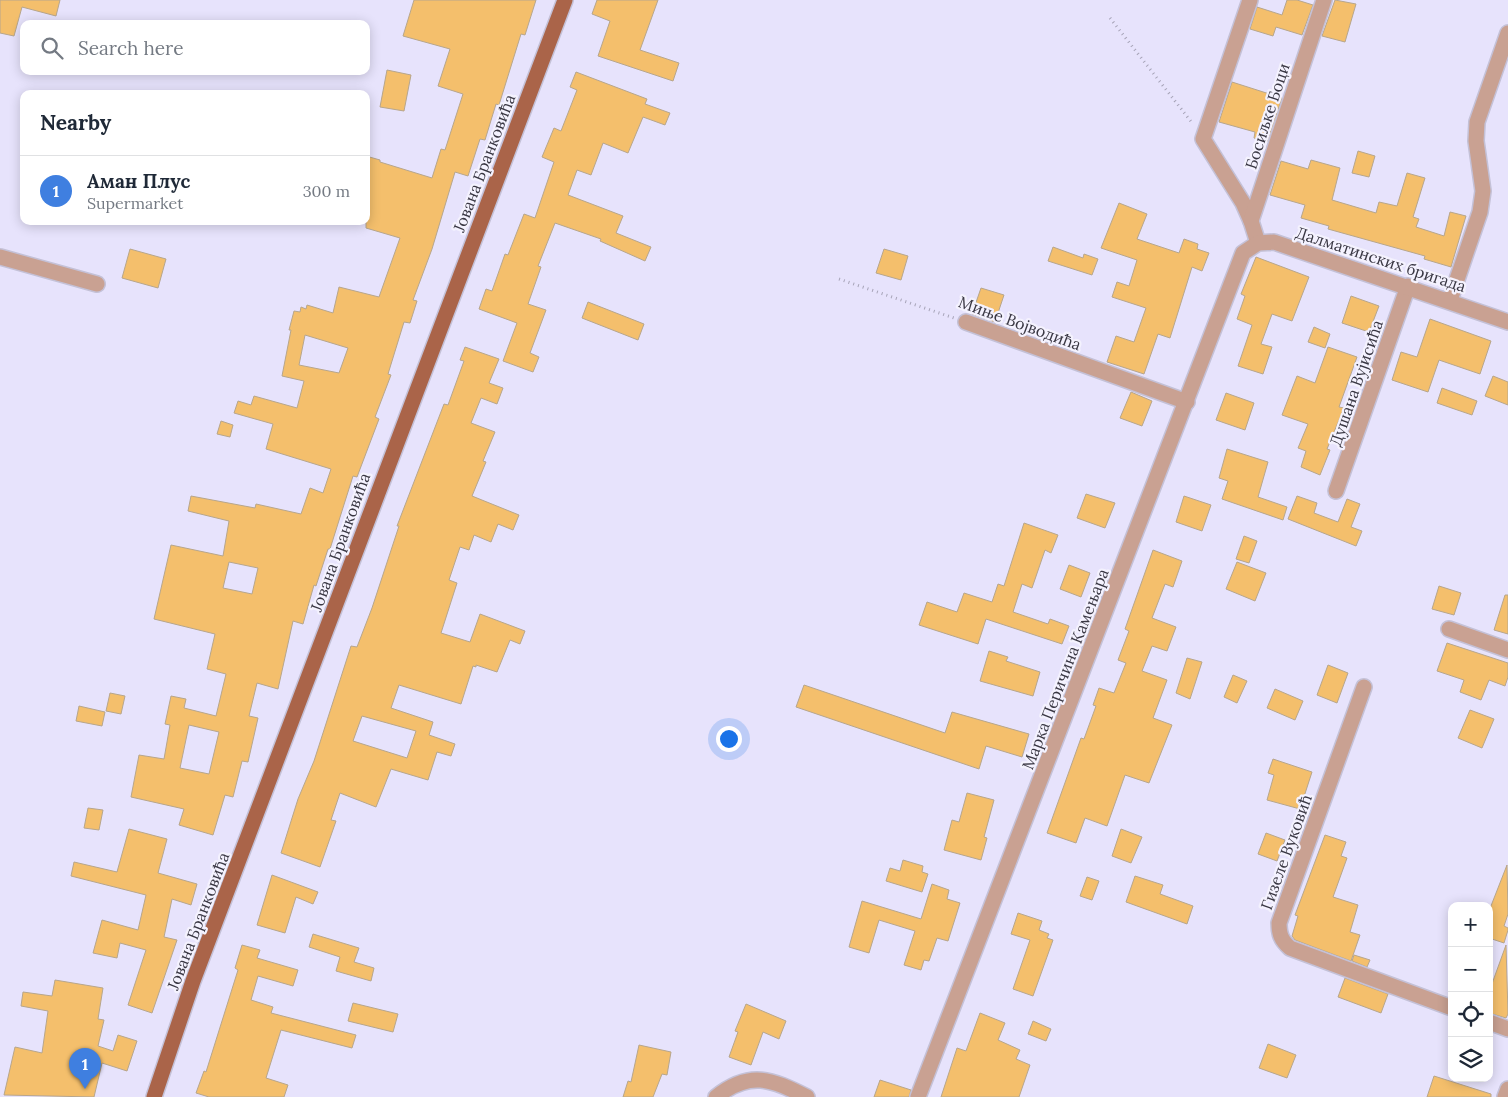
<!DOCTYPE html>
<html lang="en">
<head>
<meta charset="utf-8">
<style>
	:root { --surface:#fff; --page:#f6f6f7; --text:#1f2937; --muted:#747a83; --line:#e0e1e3; --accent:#1a73e8 }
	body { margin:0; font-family:Lora,serif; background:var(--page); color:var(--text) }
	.controls { position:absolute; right:15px; bottom:15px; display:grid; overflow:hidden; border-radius:10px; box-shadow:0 2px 12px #0003 }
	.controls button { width:45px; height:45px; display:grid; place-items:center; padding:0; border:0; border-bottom:1px solid var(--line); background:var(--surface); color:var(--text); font:25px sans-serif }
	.you { position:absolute; left:728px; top:738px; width:18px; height:18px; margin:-12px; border:4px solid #fff; border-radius:50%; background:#1a73e8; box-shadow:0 0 0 8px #1a73e833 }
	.badge { display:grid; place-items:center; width:32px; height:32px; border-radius:50%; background:var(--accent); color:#fff; font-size:16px; font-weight:700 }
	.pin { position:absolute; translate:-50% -41px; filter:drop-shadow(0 1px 2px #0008) }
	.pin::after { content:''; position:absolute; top:26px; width:18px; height:15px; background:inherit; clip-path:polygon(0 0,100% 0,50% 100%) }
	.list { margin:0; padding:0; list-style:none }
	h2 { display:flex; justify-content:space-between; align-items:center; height:65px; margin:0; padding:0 20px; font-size:21px }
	h2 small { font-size:16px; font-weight:400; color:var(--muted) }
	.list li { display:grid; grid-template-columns:32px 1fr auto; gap:15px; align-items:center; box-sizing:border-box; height:70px; padding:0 20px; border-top:1px solid var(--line) }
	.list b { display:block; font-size:19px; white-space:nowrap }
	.list p { margin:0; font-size:16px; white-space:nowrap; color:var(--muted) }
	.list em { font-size:16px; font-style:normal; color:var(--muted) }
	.icon { flex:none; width:28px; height:28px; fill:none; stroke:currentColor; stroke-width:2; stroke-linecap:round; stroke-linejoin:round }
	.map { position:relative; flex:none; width:1508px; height:1097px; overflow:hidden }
	.search { position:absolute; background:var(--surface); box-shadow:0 2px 12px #0003; left:20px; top:20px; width:350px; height:55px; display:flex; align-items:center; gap:12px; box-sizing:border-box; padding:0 18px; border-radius:10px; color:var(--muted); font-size:19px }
	.panel { position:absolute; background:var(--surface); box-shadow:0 2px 12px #0003; left:20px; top:90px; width:350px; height:135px; border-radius:10px }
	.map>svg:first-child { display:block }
</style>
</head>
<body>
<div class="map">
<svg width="1508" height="1097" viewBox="0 0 1508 1097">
	<rect width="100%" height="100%" fill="#e7e3fc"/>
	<g fill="#f4bf6c" stroke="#b7a68c" fill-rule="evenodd">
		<path d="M0 0H60L56 16 22 7 14 36 0 33Z"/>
		<path d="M414 0H536L525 35 521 34 499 105 496 104 485 140 480 139 468 176 455 172 432 249 413 300 417 301 410 323 404 322 388 374 391 375 375 417 379 419 357 477 353 476 330 549H328L316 586 314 585 303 624 293 621 278 689 257 683 249 716 258 718 248 762 242 761 233 797 225 795 213 835 179 825 184 809 131 797 139 755 164 759 170 725 165 724 171 696 186 699 184 708 216 716 226 674 207 669 215 634 154 619 171 545 223 556 229 521 188 511 191 496 255 508 256 504 301 514 310 488 323 493 331 469 266 449 273 424 234 413 238 401 251 405 254 396 297 408 304 381 282 376 291 330H289L294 311 300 312 301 307 306 309 307 305 333 313 339 287 379 297 400 238 366 228V156L380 160V162L432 178 441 149 445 150 463 94 438 86 450 49 403 36ZM305 335 348 348 339 373 299 365ZM229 562 258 568 252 594 223 588ZM189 725 219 732 209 774 180 768Z"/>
		<path d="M597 0H658L640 50 679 63 673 81 598 56 610 21 592 14Z"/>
		<path d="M1287 0H1297L1313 5 1302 35 1276 27 1273 36 1250 29 1257 7 1282 15Z"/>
		<path d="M1335 0 1356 4 1345 42 1322 36Z"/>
		<path d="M387 70 411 75 404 111 380 107Z"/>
		<path d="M576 72 647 99 645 104 670 113 665 125 643 117 628 153 603 143 591 175 577 170 568 195 623 216 616 233 651 247 645 261 600 241 601 239 555 223 538 266 541 267 528 304 546 310 530 353 539 357 533 372 503 361 517 323 479 309 486 289 492 291 505 254 508 255 524 214 535 218 554 162 542 157 554 128 561 131 577 90 570 87Z"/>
		<path d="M1232 82 1282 98 1267 142 1254 138 1255 132 1219 122Z"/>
		<path d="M1358 151 1375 156 1369 177 1352 173Z"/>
		<path d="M1311 160 1340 168 1332 200 1376 213 1379 202 1397 206 1407 173 1425 178 1413 217 1419 219 1416 227 1444 236 1450 212 1466 216 1451 267 1424 259 1425 256 1328 229 1329 226 1301 218 1305 205 1270 195 1281 161 1308 169Z"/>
		<path d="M1119 203 1147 214 1137 239 1179 253 1184 239 1198 244 1197 249 1209 253 1202 271 1192 267 1170 338 1158 334 1144 374 1107 362 1116 336 1134 342 1146 308 1112 297 1117 282 1129 286 1137 260 1101 248Z"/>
		<path d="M1053 247 1083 258 1084 254 1098 259 1092 275 1048 261Z"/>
		<path d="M130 249 166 259 158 288 122 278Z"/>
		<path d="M884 249 908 256 901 280 876 273Z"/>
		<path d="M1256 257 1309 277 1292 321 1272 314 1261 344 1272 347 1263 374 1238 366 1252 325 1237 319 1245 296 1241 294Z"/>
		<path d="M981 288 1004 295 995 322 972 314Z"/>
		<path d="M1351 296 1379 306 1369 332 1342 323Z"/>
		<path d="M588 302 644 324 638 340 582 318Z"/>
		<path d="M1430 319 1491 341 1480 374 1439 360 1428 392 1392 380 1401 352 1417 357Z"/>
		<path d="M1314 327 1330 334 1325 348 1308 342Z"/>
		<path d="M465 347 499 359 489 383 503 388 497 404 481 398 471 423 495 432 483 461 486 462 472 496 519 515 513 530 498 524 491 542 474 535 469 550 460 547 449 580 457 583 441 633 470 642 480 614 525 631 520 644 510 640 497 672 476 665V667L473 666 461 704 399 685 391 708 433 722 429 735 455 744 451 756 437 752 428 780 391 769 376 807 340 793 331 820 336 821 320 867 281 853 298 799 314 761 351 646 357 647 372 608 399 526H397L444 404 448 405 464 361 460 360ZM362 716 416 731 407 758 353 741Z"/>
		<path d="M1328 347 1357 357 1339 407 1344 408 1327 449 1330 450 1320 475 1301 467 1306 451 1298 448 1308 424 1282 415 1297 376 1315 383Z"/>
		<path d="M1493 376 1508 382V405L1485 396Z"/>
		<path d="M1442 388 1477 401 1472 415 1437 403Z"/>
		<path d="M1131 392 1152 401 1142 426 1120 418Z"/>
		<path d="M1226 393 1254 403 1245 430 1216 420Z"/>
		<path d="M221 421 233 425 230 437 217 434Z"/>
		<path d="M1227 449 1268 462 1258 497 1287 507 1283 520 1222 499 1228 481 1219 478Z"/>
		<path d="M1086 494 1115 503 1105 528 1077 518Z"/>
		<path d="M1184 496 1211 505 1202 531 1176 522Z"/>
		<path d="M1297 496 1317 503 1314 513 1338 522 1347 499 1360 504 1351 527 1362 531 1356 546 1288 519Z"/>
		<path d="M1024 523 1058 535 1051 553 1045 550 1032 588 1022 584 1013 612 1048 624 1050 619 1069 626 1062 644 986 619 978 644 919 625 927 602 957 612 964 593 992 602 998 584 1004 586Z"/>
		<path d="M1244 536 1257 541 1249 563 1236 559Z"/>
		<path d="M1153 550 1182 561 1173 587 1165 584 1152 618 1176 627 1167 651 1152 646 1142 671 1167 680 1153 718 1172 725 1149 783 1125 775 1107 826 1085 818 1076 843 1047 833 1081 738 1084 739 1096 706 1093 705 1099 688 1114 693 1126 663 1118 660 1129 631 1125 629Z"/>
		<path d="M1237 562 1266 573 1255 601 1226 589Z"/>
		<path d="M1069 565 1090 573 1081 597 1060 589Z"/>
		<path d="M1439 586 1461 593 1454 615 1432 609Z"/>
		<path d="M1505 595H1508V634L1494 630Z"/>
		<path d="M1447 643 1508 663V677L1505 686 1489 680 1481 700 1460 692 1464 680 1437 671Z"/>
		<path d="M989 651 1008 657 1006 661 1040 672 1033 696 980 681Z"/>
		<path d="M1187 658 1202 662 1190 699 1176 693Z"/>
		<path d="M1328 665 1348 673 1337 703 1317 695Z"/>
		<path d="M1233 675 1247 681 1237 703 1224 697Z"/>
		<path d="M804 685 945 733 952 712 1029 734 1022 757 986 746 979 769 796 707Z"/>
		<path d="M1275 689 1303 701 1295 720 1267 708Z"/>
		<path d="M110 693 125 696 121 714 106 711Z"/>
		<path d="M79 706 105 712 102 726 76 721Z"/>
		<path d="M1470 710 1494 719 1482 748 1458 738Z"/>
		<path d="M1273 759 1312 772 1300 809 1267 800 1274 775 1268 773Z"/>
		<path d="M967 793 994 800 984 837 987 838 981 860 944 850 952 820 959 822Z"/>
		<path d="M88 808 103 810 99 830 84 828Z"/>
		<path d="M129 829 167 839 158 873 197 884 191 905 172 899 164 937 177 940 152 1013 128 1005 146 950 120 943 117 958 93 953 102 920 138 930 146 895 71 876 74 862 117 872Z"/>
		<path d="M1121 829 1142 837 1131 863 1112 856Z"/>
		<path d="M1266 833 1285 840 1277 861 1258 854Z"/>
		<path d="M1325 835 1346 842 1341 856 1347 858 1333 897 1358 905 1350 932 1360 935 1351 961 1295 940 1292 936 1298 916 1295 915Z"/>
		<path d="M903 860 923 866 922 872 928 874 922 892 886 881 890 868 900 871Z"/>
		<path d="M1507 865 1508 914 1504 926 1508 928V930L1504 943 1489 938V911Z"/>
		<path d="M272 875 318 892 313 904 296 897 285 933 257 925Z"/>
		<path d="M1135 876 1163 885 1160 894 1193 906 1187 924 1126 902Z"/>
		<path d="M1087 877 1099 881 1092 900 1080 896Z"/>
		<path d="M932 884 949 890 947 899 960 903 948 941 937 938 929 961 924 960 921 970 904 965 915 931 879 920 869 953 849 947 862 901 921 919Z"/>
		<path d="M1018 913 1042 921 1039 930 1049 934 1047 938 1053 940 1033 996 1013 989 1030 940 1011 934Z"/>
		<path d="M313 934 359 948 354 962 374 968 371 981 336 971 340 957 309 947Z"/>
		<path d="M242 945 260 950 257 958 298 970 293 986 258 976 251 1000 273 1007 271 1013 356 1035 352 1048 281 1030 266 1078 288 1085 284 1097H209L196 1093 204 1071 206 1072 238 970 235 968Z"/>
		<path d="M1506 945 1508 1014 1506 1018 1489 1013V992Z"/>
		<path d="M1354 955 1370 960 1367 967 1352 961Z"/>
		<path d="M1345 978 1388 994 1381 1013 1338 997Z"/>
		<path d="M55 980 103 988 98 1019 104 1020 98 1046 113 1051 118 1035 137 1041 127 1071 102 1063 94 1097 4 1095 15 1047 42 1053 48 1011 21 1006 23 992 52 996Z"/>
		<path d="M353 1003 398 1014 393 1032 348 1021Z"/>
		<path d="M746 1004 786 1021 779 1039 763 1032 751 1065 729 1057 738 1032 735 1031Z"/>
		<path d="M980 1013 1005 1023 998 1040 1020 1050 1016 1059 1030 1065 1019 1097H941L957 1048 966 1051Z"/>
		<path d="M1033 1021 1051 1029 1046 1041 1028 1034Z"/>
		<path d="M1268 1044 1296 1055 1287 1078 1259 1068Z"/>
		<path d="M639 1045 671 1052 667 1075 662 1074 653 1097H623L628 1081 631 1082Z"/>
		<path d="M1434 1076 1491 1094V1097H1427Z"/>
		<path d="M880 1080 911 1090 909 1097H874Z"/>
	</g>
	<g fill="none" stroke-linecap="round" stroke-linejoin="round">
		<g stroke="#c4c1d7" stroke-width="18">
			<g id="minor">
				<path d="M1250 0 1203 139 1243 203 1251 221"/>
				<path d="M1258 243 1251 221 1324 0"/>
				<path d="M0 257 97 284"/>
				<path d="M1450 300 1480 212 1483 191 1476 141 1477 122 1508 33"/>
				<path d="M966 322 1187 402"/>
				<path d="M1336 491 1408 286"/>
				<path d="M1449 629 1508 650"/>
				<path d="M1364 687 1279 923C1279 934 1281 940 1290 948L1452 1008"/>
				<path d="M1489 1022 1508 1029"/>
				<path d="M716 1097C750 1070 771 1079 807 1097"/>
				<path d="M918 1097 1243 253 1258 243 1274 242 1508 322"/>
				<path d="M1505 1097 1508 1089"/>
			</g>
		</g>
		<g stroke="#c4c1d7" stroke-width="18">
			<path id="major" d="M154 1097 193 981 565 0"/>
		</g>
		<g stroke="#a7a4b8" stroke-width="3" stroke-dasharray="1 4" stroke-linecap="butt">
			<path d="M1110 18 1193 124"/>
			<path d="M839 279 954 318"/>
		</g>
		<use href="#minor" stroke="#c9a192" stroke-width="15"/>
		<use href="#major" stroke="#aa6449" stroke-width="15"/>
	</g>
	<g text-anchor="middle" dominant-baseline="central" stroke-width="4.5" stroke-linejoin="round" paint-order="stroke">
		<g font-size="16" fill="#393743" stroke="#f4f2fe">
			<text transform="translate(1267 116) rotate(-72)">Босиљке Боци</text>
			<text transform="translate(484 163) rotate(-69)">Јована Бранковића</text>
			<text transform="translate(1381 259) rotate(18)">Далматинских бригада</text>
			<text transform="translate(1020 323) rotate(20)">Миње Војводића</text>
			<text transform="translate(1356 383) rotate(-71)">Душана Вујисића</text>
			<text transform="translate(340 542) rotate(-70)">Јована Бранковића</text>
			<text transform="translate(1065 669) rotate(-69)">Марка Перичина Камењара</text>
			<text transform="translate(1286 852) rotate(-70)">Гизеле Вуковић</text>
			<text transform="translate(198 921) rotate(-69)">Јована Бранковића</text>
		</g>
	</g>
</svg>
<div class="controls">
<button>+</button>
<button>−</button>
<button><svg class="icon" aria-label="locate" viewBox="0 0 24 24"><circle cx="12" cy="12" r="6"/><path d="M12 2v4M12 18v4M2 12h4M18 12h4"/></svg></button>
<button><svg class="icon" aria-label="layers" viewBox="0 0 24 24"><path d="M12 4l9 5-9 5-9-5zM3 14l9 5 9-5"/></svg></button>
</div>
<div class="you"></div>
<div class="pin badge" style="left:85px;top:1089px;background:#3f7fe0">1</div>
<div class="search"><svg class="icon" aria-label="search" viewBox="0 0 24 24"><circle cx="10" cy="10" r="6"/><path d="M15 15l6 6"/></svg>Search here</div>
<section class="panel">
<h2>Nearby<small></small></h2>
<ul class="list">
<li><span class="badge" style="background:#3f7fe0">1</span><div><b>Аман Плус</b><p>Supermarket</p></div><em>300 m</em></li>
</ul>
</section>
</div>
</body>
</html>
